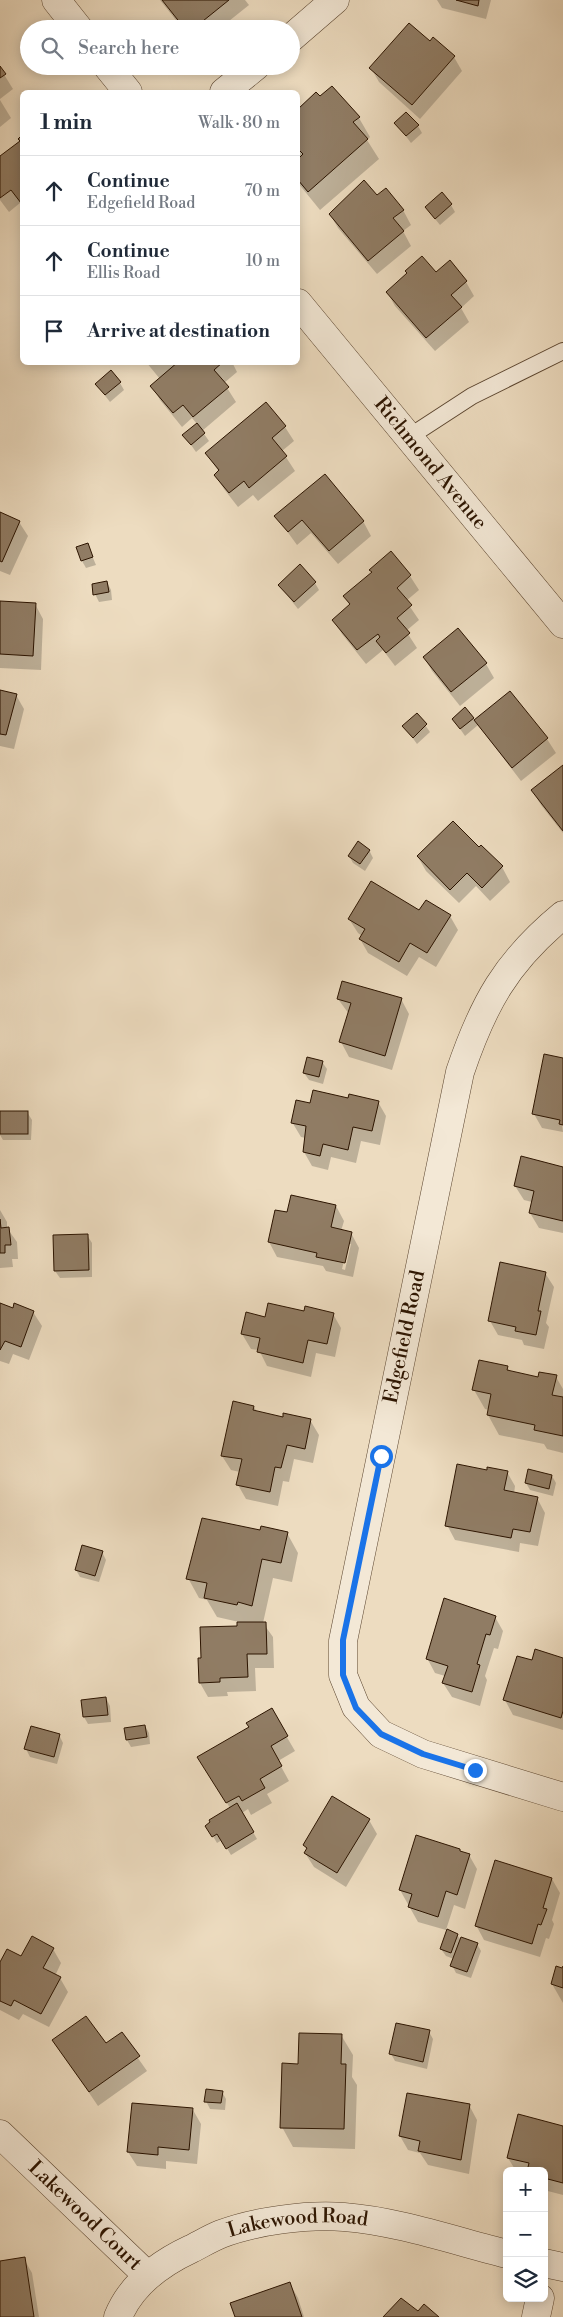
<!DOCTYPE html>
<html lang="en">
<head>
<meta charset="utf-8">
<style>
	:root { --surface:#fff; --page:#f2f2f3; --text:#1f2937; --muted:#747a83; --line:#e0e1e3 }
	body { margin:0; font-family:"Libre Bodoni",serif; background:var(--page); color:var(--text) }
	.controls { position:absolute; right:15px; bottom:15px; display:grid; overflow:hidden; border-radius:8px; box-shadow:0 2px 12px #0003 }
	.controls button { width:45px; height:45px; display:grid; place-items:center; padding:0; border:0; border-bottom:1px solid var(--line); background:var(--surface); color:var(--text); font:25px sans-serif }
	.stop { position:absolute; width:15px; height:15px; margin:-11px; border:4px solid #1a73e8; border-radius:50%; background:#fff }
	.stop.end { background:#1a73e8; border-color:#fff; box-shadow:0 1px 5px #0008 }
	.list { margin:0; padding:0; list-style:none }
	h2 { display:flex; justify-content:space-between; align-items:center; height:65px; margin:0; padding:0 20px; font-size:21px }
	h2 small { font-size:16px; font-weight:400; color:var(--muted) }
	.list li { display:grid; grid-template-columns:32px 1fr auto; gap:15px; align-items:center; box-sizing:border-box; height:70px; padding:0 20px; border-top:1px solid var(--line) }
	.list b { display:block; font-size:19px; white-space:nowrap }
	.list p { margin:0; font-size:16px; white-space:nowrap; color:var(--muted) }
	.list em { font-size:16px; font-style:normal; color:var(--muted) }
	.icon { flex:none; width:28px; height:28px; fill:none; stroke:currentColor; stroke-width:2; stroke-linecap:round; stroke-linejoin:round }
	.map { position:relative; flex:none; width:563px; height:2317px; overflow:hidden }
	.search { position:absolute; background:var(--surface); box-shadow:0 2px 12px #0003; left:20px; top:20px; width:280px; height:55px; display:flex; align-items:center; gap:12px; box-sizing:border-box; padding:0 18px; border-radius:28px; color:var(--muted); font-size:19px }
	.panel { position:absolute; background:var(--surface); box-shadow:0 2px 12px #0003; left:20px; top:90px; width:280px; height:275px; border-radius:8px }
	.map>svg:first-child { display:block }
</style>
</head>
<body>
<div class="map">
<svg width="563" height="2317" viewBox="0 0 563 2317">
	<rect width="100%" height="100%" fill="#eddcc0"/>
	<filter id="stains"><feTurbulence type="fractalNoise" baseFrequency=".004" numOctaves="4"/><feColorMatrix values="0 0 0 0 .2 0 0 0 0 .09 0 0 0 0 .02 0 0 0 .5 -.17"/></filter>
	<radialGradient id="worn" r=".72"><stop offset=".6" stop-color="#630" stop-opacity="0"/><stop offset="1" stop-color="#630" stop-opacity=".3"/></radialGradient>
	<g fill="#0003" fill-rule="evenodd">
		<path d="M160 0H245L249 5 219 29H183Z"/>
		<path d="M437 0H491L486 19 442 8Z"/>
		<path d="M430 43 454 57 462 71 420 119 379 82 371 68Z"/>
		<path d="M0 68 13 89 0 99Z"/>
		<path d="M316 94 320 98 359 118 370 137 367 140 379 159 320 210 298 183V160L301 158 298 154V111Z"/>
		<path d="M0 100 11 118 0 127Z"/>
		<path d="M396 123 418 126 422 133 411 143Z"/>
		<path d="M22 137V207L20 203 9 212 0 200V158L21 141 20 139Z"/>
		<path d="M377 197 403 210 411 225 403 231 411 246 377 274 338 228 330 214Z"/>
		<path d="M451 205 455 212 440 225 431 214Z"/>
		<path d="M450 262 466 282 474 296 461 308 469 322 435 351 395 306 387 292 436 274Z"/>
		<path d="M146 362H232L237 372 224 383 236 402 202 431 209 441 196 452 184 435 197 424 192 418 182 427 160 400 152 386 160 379Z"/>
		<path d="M120 383 124 390 110 402 96 384Z"/>
		<path d="M266 404 285 427 294 441 282 451 295 471 258 501 253 495 238 507 224 489 215 475 219 472 206 453Z"/>
		<path d="M0 513 19 522 28 536 10 575 0 571Z"/>
		<path d="M276 516 363 521 371 536 338 564 311 533 297 545Z"/>
		<path d="M87 544 96 565 86 568 82 561Z"/>
		<path d="M391 553 410 576 419 590 406 601 419 620 406 631 417 648 395 666 383 650 366 664 342 634 333 620 350 606 344 596 373 573Z"/>
		<path d="M107 582 111 590 112 600 99 602 95 594Z"/>
		<path d="M315 583 319 590 298 609 279 585Z"/>
		<path d="M0 603 35 604 43 619 41 670 0 668Z"/>
		<path d="M458 630 486 664 494 678 460 706 432 671 424 657Z"/>
		<path d="M0 691 16 695 24 709 14 749 0 746Z"/>
		<path d="M510 693 547 739 556 753 521 781 478 725 465 736 454 720 473 718 475 721Z"/>
		<path d="M417 714 430 732 417 744 404 726Z"/>
		<path d="M563 766V833L541 805 532 790Z"/>
		<path d="M481 847 502 867 510 882 490 901 476 886 459 903 426 871 418 857 479 849Z"/>
		<path d="M369 850 373 858 365 871 353 863 349 856Z"/>
		<path d="M420 912 450 916 458 930 436 967 419 957 407 976 368 953 360 939 362 936 358 933 349 919Z"/>
		<path d="M338 999H401L409 1014 392 1070 349 1057 341 1042 349 1014Z"/>
		<path d="M563 1059 562 1123 563 1132 542 1128 534 1114Z"/>
		<path d="M322 1062 327 1069 323 1084 309 1080 304 1073Z"/>
		<path d="M349 1100 378 1102 386 1116 380 1145 361 1141 356 1163 331 1157 328 1170 312 1166 304 1152 306 1138 301 1137 292 1122 311 1105Z"/>
		<path d="M27 1112 32 1120 31 1140H3L0 1135V1113Z"/>
		<path d="M563 1169V1233L539 1228 530 1213 532 1202 524 1200 515 1186Z"/>
		<path d="M336 1206 344 1221 341 1231 351 1233 359 1248 353 1277 326 1271 323 1266 277 1257 269 1242 275 1211 288 1213ZM348 1244H351L345 1270 342 1269Z"/>
		<path d="M0 1210 7 1222V1228L17 1242 18 1259H12L13 1267 0 1268Z"/>
		<path d="M87 1235 92 1243V1277L60 1278 55 1271Z"/>
		<path d="M545 1273 554 1287 546 1323 549 1327 544 1349 524 1345 522 1340 498 1335 490 1321Z"/>
		<path d="M0 1304 14 1309 33 1312 42 1326 29 1360 13 1354 9 1364 0 1361Z"/>
		<path d="M305 1312 333 1314 341 1328 335 1357 316 1353 311 1377 267 1366 259 1350 251 1349 242 1334 266 1318Z"/>
		<path d="M507 1367 510 1372 539 1378 556 1377 563 1389V1453L547 1449 544 1444 499 1435 488 1415 489 1410 485 1409 474 1390Z"/>
		<path d="M254 1407 257 1412 284 1418 310 1420 319 1435 313 1463 294 1459 289 1482 283 1481 278 1506 246 1499 238 1485 240 1472 231 1470 222 1456Z"/>
		<path d="M488 1472H507L515 1486 514 1494 537 1498 545 1513 538 1546 520 1543 519 1552 455 1540 447 1525Z"/>
		<path d="M552 1476 556 1483 553 1496 530 1490 526 1483Z"/>
		<path d="M261 1532 287 1533 298 1553 292 1582 273 1578 263 1623 273 1637 274 1668H255L256 1691 227 1692 228 1696 208 1697 200 1683 202 1659 238 1627 239 1622 217 1617 207 1600 199 1598 188 1578Z"/>
		<path d="M102 1552 106 1560 99 1582 80 1577 76 1570Z"/>
		<path d="M495 1617 503 1631 498 1649 494 1648 485 1676 487 1680 480 1706 452 1697 443 1683 445 1676 435 1673 427 1658Z"/>
		<path d="M563 1659V1730L513 1715 505 1700 532 1662Z"/>
		<path d="M106 1698 110 1706 111 1722 88 1724 84 1717Z"/>
		<path d="M271 1710 295 1751 278 1761 289 1781 267 1794 272 1803 251 1815 248 1809 242 1813 257 1839 231 1855 222 1840 217 1843 207 1826 230 1808 207 1771 250 1727Z"/>
		<path d="M145 1726 149 1733 150 1744 131 1747 127 1740 125 1729Z"/>
		<path d="M59 1735 63 1743 57 1764 30 1757 26 1749Z"/>
		<path d="M369 1820 377 1834 346 1887 314 1867 305 1853 307 1850 304 1845Z"/>
		<path d="M460 1850 461 1853 469 1855 477 1869 465 1909 454 1905 446 1930 418 1922 400 1890Z"/>
		<path d="M552 1879 560 1893 552 1920 554 1924 549 1939 546 1938 540 1957 484 1940 476 1925Z"/>
		<path d="M457 1935 461 1940 477 1944 481 1951 471 1978 456 1973 452 1965 454 1959 446 1956 441 1949Z"/>
		<path d="M53 1949 61 1963 55 1976 60 1978 68 1992 49 2027 23 2014 19 2020 0 2010V1965Z"/>
		<path d="M563 1970V2003L552 1984Z"/>
		<path d="M429 2032 433 2039 427 2069 395 2061 391 2054Z"/>
		<path d="M121 2034 147 2071 98 2106 54 2041 106 2045Z"/>
		<path d="M341 2035 353 2055 352 2077 357 2085 355 2149 293 2147 282 2127 299 2065Z"/>
		<path d="M222 2092 226 2099 225 2110 210 2109 206 2101Z"/>
		<path d="M469 2105 477 2120 469 2174 428 2165 420 2153 408 2150 400 2136Z"/>
		<path d="M193 2110 201 2124 197 2164 166 2161V2169L137 2166 128 2152Z"/>
		<path d="M563 2127V2195L544 2190V2171H516L508 2158Z"/>
		<path d="M24 2259 32 2273 39 2317H0V2263Z"/>
		<path d="M290 2284 298 2298 304 2317H237Z"/>
	</g>
	<g fill="#907c64" stroke="#2c1400">
		<path d="M162 0H229L193 29H185Z"/>
		<path d="M456 0H479L478 6Z"/>
		<path d="M409 23 430 41 433 37 455 56 412 105 369 68Z"/>
		<path d="M0 66 6 74 0 78Z"/>
		<path d="M332 86 360 117 353 122 368 139 308 192 298 180V159L303 154 298 149V109L316 92 320 96Z"/>
		<path d="M406 112 419 125 406 136 394 123Z"/>
		<path d="M22 135V203H21L11 190 0 198V156L20 141 18 139Z"/>
		<path d="M364 180 377 195 386 188 404 210 393 218 404 231 368 261 329 214Z"/>
		<path d="M442 192 452 204 435 219 425 207Z"/>
		<path d="M422 256 436 272 450 260 467 281 451 295 462 307 426 338 386 292 407 273 405 271Z"/>
		<path d="M178 362H223L214 370 229 387 193 417 183 405 173 413 150 386Z"/>
		<path d="M111 370 121 382 105 395 95 384Z"/>
		<path d="M266 402 286 426 272 438 287 456 249 488 244 481 229 493 214 475 219 470 205 453Z"/>
		<path d="M197 423 205 433 191 445 182 435Z"/>
		<path d="M325 474 364 521 329 551 302 520 288 532 274 516Z"/>
		<path d="M0 512 20 521 2 562 0 561Z"/>
		<path d="M88 543 93 557 81 561 76 547Z"/>
		<path d="M391 551 411 575 397 588 412 605 397 618 410 633 386 653 376 641 380 637 378 634 357 650 332 620 350 604 343 596 372 572 369 570Z"/>
		<path d="M300 564 316 582 294 602 278 585Z"/>
		<path d="M107 581 109 592 93 595 92 584Z"/>
		<path d="M0 601 36 603 33 656 0 654Z"/>
		<path d="M458 628 487 663 451 692 423 657Z"/>
		<path d="M0 690 17 694 6 735 0 734Z"/>
		<path d="M510 691 548 738 512 768 474 720Z"/>
		<path d="M465 707 474 718 460 729 452 719Z"/>
		<path d="M417 713 427 724 413 738 402 726Z"/>
		<path d="M563 765V831L531 790Z"/>
		<path d="M453 821 479 847 481 845 503 866 482 888 467 873 450 890 417 856Z"/>
		<path d="M358 841 370 850 360 864 348 856Z"/>
		<path d="M371 881 419 910 426 900 451 915 427 953 410 943 399 962 359 939 365 929 348 919Z"/>
		<path d="M342 981 402 998 385 1056 339 1042 351 1003 337 999Z"/>
		<path d="M544 1054 563 1058V1125L559 1124 560 1120 532 1114Z"/>
		<path d="M307 1057 323 1061 319 1077 303 1073Z"/>
		<path d="M313 1090 348 1098 349 1094 379 1101 372 1131 353 1127 348 1150 323 1144 320 1156 303 1152 306 1126 291 1123 296 1100 310 1103Z"/>
		<rect x="0" y="1111" width="28" height="23"/>
		<path d="M521 1156 563 1167V1221L529 1213 534 1191 514 1186Z"/>
		<path d="M291 1195 336 1205 331 1227 352 1232 345 1263 316 1257 317 1253 268 1242 275 1210 287 1212Z"/>
		<path d="M0 1219 1 1228 9 1227 11 1245H5V1253H0Z"/>
		<path d="M88 1234 89 1270 54 1271 53 1235Z"/>
		<path d="M500 1262 546 1272 538 1311H541L536 1335 515 1331 516 1327 488 1321Z"/>
		<path d="M0 1303 13 1308 14 1303 34 1311 21 1347 5 1341 0 1350Z"/>
		<path d="M268 1303 304 1311 305 1306 334 1313 327 1344 308 1340 303 1363 257 1352 260 1338 241 1334 246 1312 265 1317Z"/>
		<path d="M479 1360 508 1366 507 1370 538 1377 539 1372 557 1375 552 1395 563 1397V1436L534 1430 535 1425 487 1415 491 1394 472 1390Z"/>
		<path d="M233 1401 254 1406 253 1410 283 1417V1413L311 1419 305 1449 287 1445 281 1468 275 1467 270 1492 236 1485 242 1459 221 1456Z"/>
		<path d="M457 1464 487 1470V1467L508 1471 504 1490 538 1497 530 1532 513 1529 511 1538 445 1526Z"/>
		<path d="M528 1469 552 1475 549 1489 525 1483Z"/>
		<path d="M202 1518 260 1530 261 1526 288 1532 281 1563 262 1559 252 1606 238 1602 237 1605 204 1598 207 1583 186 1579Z"/>
		<path d="M82 1545 103 1551 95 1576 75 1570Z"/>
		<path d="M444 1598 496 1616 490 1635 486 1634 477 1664 480 1665 472 1692 442 1683 448 1666 426 1659Z"/>
		<path d="M237 1622H266L267 1654H247L248 1677 220 1678V1682L199 1683 198 1658H201L200 1627 237 1626Z"/>
		<path d="M535 1649 563 1658V1711L561 1718 503 1700 517 1656 532 1660Z"/>
		<path d="M106 1697 108 1715 83 1717 81 1700Z"/>
		<path d="M272 1708 288 1736 271 1746 282 1766 260 1779 265 1788 242 1801 239 1796 226 1803 197 1757 249 1727 246 1723Z"/>
		<path d="M145 1725 147 1737 126 1740 124 1728Z"/>
		<path d="M31 1726 60 1734 54 1757 24 1749Z"/>
		<path d="M332 1796 370 1819 337 1873 304 1853 307 1848 303 1845Z"/>
		<path d="M237 1803 254 1832 226 1849 217 1834 212 1837 205 1826 210 1822 209 1820Z"/>
		<path d="M416 1835 460 1849V1851L470 1854 457 1895 446 1891 438 1917 408 1907 412 1894 399 1890Z"/>
		<path d="M495 1860 552 1878 543 1908 547 1909 541 1925 538 1924 532 1944 475 1926Z"/>
		<path d="M447 1929 458 1934 451 1953 440 1949Z"/>
		<path d="M32 1936 54 1948 43 1968 61 1977 41 2014 14 2000 11 2006 0 2001V1962L7 1949 21 1956Z"/>
		<path d="M461 1937 478 1943 467 1972 450 1966Z"/>
		<path d="M556 1966 562 1968 563 1966V1988L551 1984Z"/>
		<path d="M86 2016 106 2043 122 2032 140 2056 89 2092 52 2040Z"/>
		<path d="M396 2023 430 2030 423 2062 389 2054Z"/>
		<path d="M299 2033 342 2034 341 2064H346L344 2129 280 2128 282 2063 298 2064Z"/>
		<path d="M206 2089 223 2091 221 2103 204 2102Z"/>
		<path d="M407 2093 470 2104 461 2160 418 2151 420 2141 399 2136Z"/>
		<path d="M132 2103 193 2108 189 2150 158 2147V2155L127 2152Z"/>
		<path d="M518 2114 563 2126V2183L544 2178V2171H527L529 2163 507 2158Z"/>
		<path d="M25 2257 34 2317H0V2261Z"/>
		<path d="M290 2282 302 2317H235L230 2303Z"/>
		<path d="M401 2298 418 2311 424 2304 439 2317H383Z"/>
	</g>
	<g fill="none" stroke-linecap="round" stroke-linejoin="round">
		<g stroke="#5c4630" stroke-width="18">
			<path id="service" d="M409 437 472 396 563 351"/>
		</g>
		<g stroke="#5c4630" stroke-width="29">
			<g id="minor">
				<path d="M56 0 79 29"/>
				<path d="M291 38 335 0"/>
				<path d="M107 66 128 92"/>
				<path d="M224 92 256 66"/>
				<path id="s1" d="M298 303 563 624"/>
				<path d="M563 915C506 962 483 1004 460 1072L343 1641V1675L356 1707 381 1734 423 1754 563 1797"/>
				<path id="s2" d="M0 2134 147 2275"/>
				<path d="M544 2263 563 2267"/>
				<path id="s3" d="M118 2317C131 2285 161 2263 191 2249 201 2244 211 2238 221 2234 255 2221 308 2214 344 2217 397 2221 455 2241 507 2254"/>
				<path d="M536 2317 540 2298"/>
			</g>
		</g>
		<use href="#service" stroke="#f3e8d6" stroke-width="16"/>
		<use href="#minor" stroke="#f3e8d6" stroke-width="28"/>
	</g>
	<g fill="none" stroke-linecap="round" stroke-linejoin="round">
		<path stroke="#1a73e8" stroke-width="6" d="M381 1456 343 1640V1675L356 1708 381 1734 423 1754 475 1770"/>
	</g>
	<g text-anchor="middle" dominant-baseline="central" stroke-width="5" stroke-linejoin="round" paint-order="stroke">
		<g font-size="20" fill="#2c1400" stroke="#f3e8d6">
			<text stroke="none"><textPath href="#s1" startOffset="208">Richmond Avenue</textPath></text>
			<text transform="translate(405 1337) rotate(-78)">Edgefield Road</text>
			<text stroke="none"><textPath href="#s2" startOffset="118">Lakewood Court</textPath></text>
			<text stroke="none"><textPath href="#s3" startOffset="214">Lakewood Road</textPath></text>
		</g>
	</g>
	<rect width="100%" height="100%" filter="url(#stains)"/>
	<rect width="100%" height="100%" fill="url(#worn)"/>
</svg>
<div class="controls">
<button>+</button>
<button>−</button>
<button><svg class="icon" aria-label="layers" viewBox="0 0 24 24"><path d="M12 4l9 5-9 5-9-5zM3 14l9 5 9-5"/></svg></button>
</div>
<div class="stop" style="left:381px;top:1456px"></div>
<div class="stop end" style="left:475px;top:1770px"></div>
<div class="search"><svg class="icon" aria-label="search" viewBox="0 0 24 24"><circle cx="10" cy="10" r="6"/><path d="M15 15l6 6"/></svg>Search here</div>
<section class="panel">
<h2>1 min<small>Walk · 80 m</small></h2>
<ul class="list">
<li><svg class="icon" aria-label="ahead" viewBox="0 0 24 24"><path d="M12 20V5M6 11l6-6 6 6"/></svg><div><b>Continue</b><p>Edgefield Road</p></div><em>70 m</em></li>
<li><svg class="icon" aria-label="ahead" viewBox="0 0 24 24"><path d="M12 20V5M6 11l6-6 6 6"/></svg><div><b>Continue</b><p>Ellis Road</p></div><em>10 m</em></li>
<li><svg class="icon" aria-label="arrive" viewBox="0 0 24 24"><path d="M6 21V4h12l-3 4 3 4H6"/></svg><div><b>Arrive at destination</b></div></li>
</ul>
</section>
</div>
</body>
</html>
